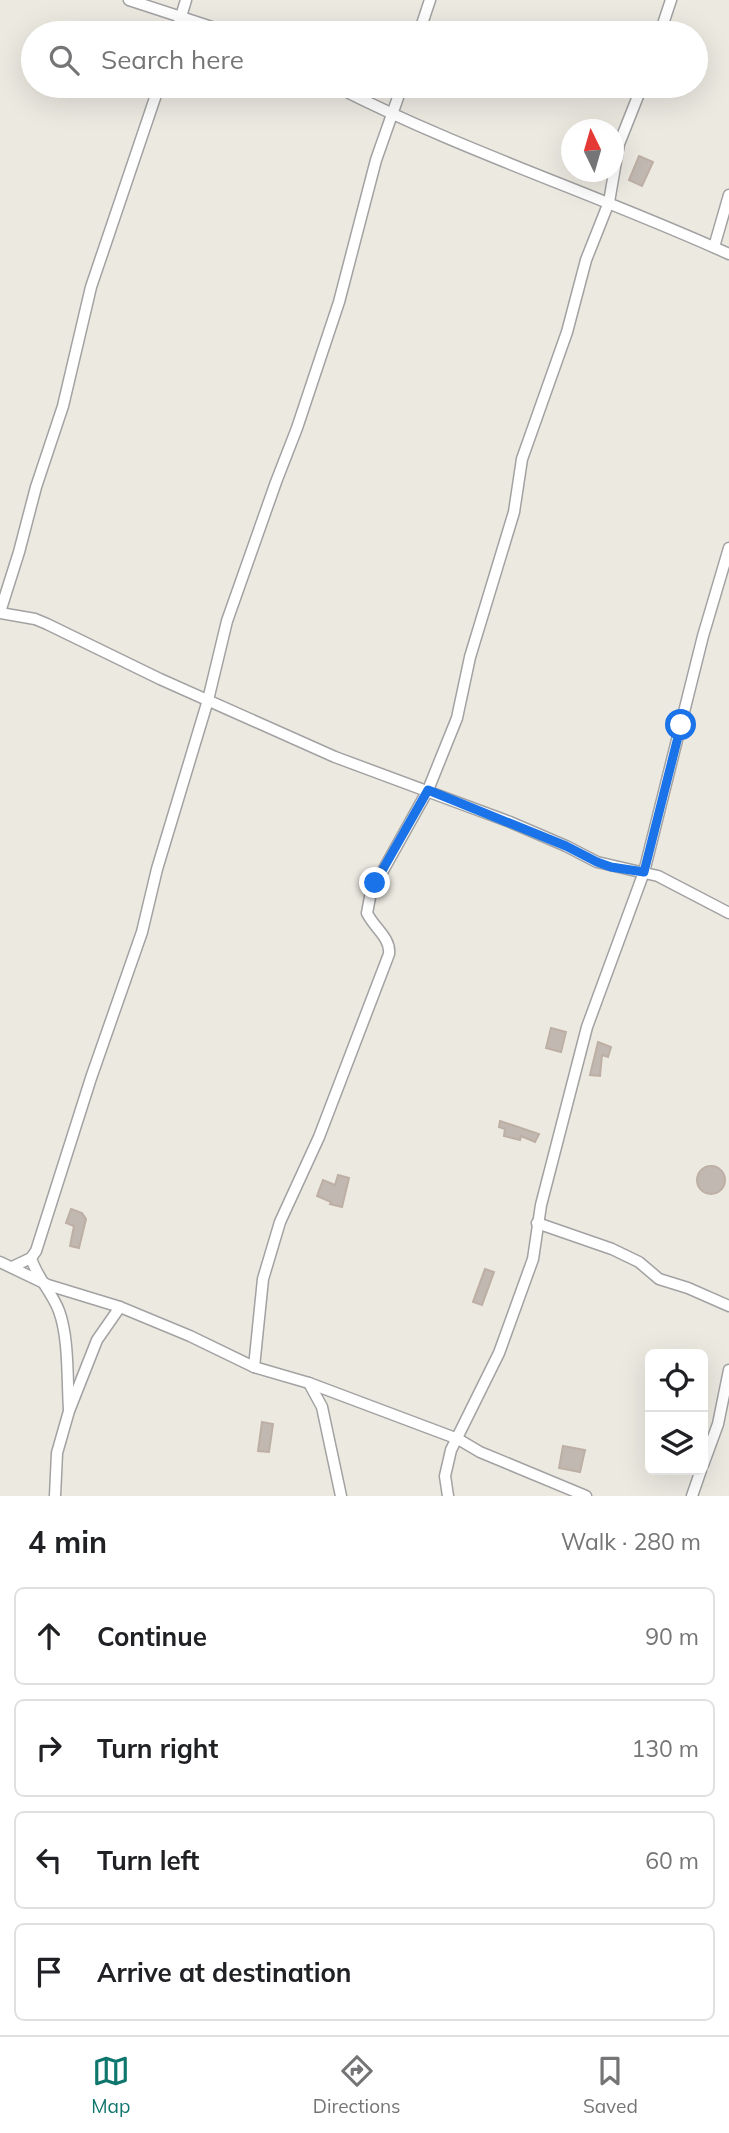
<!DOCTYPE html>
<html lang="en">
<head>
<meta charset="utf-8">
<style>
	:root { --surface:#fff; --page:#f2f2f2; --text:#202124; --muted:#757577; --line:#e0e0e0; --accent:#0f766e }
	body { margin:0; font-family:Mulish,sans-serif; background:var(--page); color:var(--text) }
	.controls { position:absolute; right:21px; bottom:21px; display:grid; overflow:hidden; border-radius:10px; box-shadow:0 7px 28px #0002 }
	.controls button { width:63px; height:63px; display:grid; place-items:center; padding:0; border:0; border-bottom:2px solid var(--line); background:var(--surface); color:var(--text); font:35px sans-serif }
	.compass { position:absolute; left:561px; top:119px; width:63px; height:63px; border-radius:50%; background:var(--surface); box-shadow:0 7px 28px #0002; rotate:355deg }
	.stop { position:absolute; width:21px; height:21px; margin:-16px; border:5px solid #1a73e8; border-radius:50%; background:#fff }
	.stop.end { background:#1a73e8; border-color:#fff; box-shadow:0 2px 7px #0008 }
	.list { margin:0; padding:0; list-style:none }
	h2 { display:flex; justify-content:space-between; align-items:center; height:91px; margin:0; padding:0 28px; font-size:30px }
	h2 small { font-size:23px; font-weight:400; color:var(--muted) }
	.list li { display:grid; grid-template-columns:46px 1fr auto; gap:21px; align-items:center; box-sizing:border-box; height:98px; margin:0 14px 14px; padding:0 14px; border:2px solid var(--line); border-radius:10px }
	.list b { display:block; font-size:26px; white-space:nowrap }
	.list em { font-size:23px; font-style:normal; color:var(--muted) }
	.icon { flex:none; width:38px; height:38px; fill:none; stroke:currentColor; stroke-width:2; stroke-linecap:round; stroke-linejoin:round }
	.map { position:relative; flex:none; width:729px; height:1496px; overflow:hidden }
	.search { position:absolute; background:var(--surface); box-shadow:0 7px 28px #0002; left:21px; right:21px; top:21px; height:77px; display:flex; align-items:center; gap:18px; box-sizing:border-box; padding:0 24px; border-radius:38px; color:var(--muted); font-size:26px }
	.sheet { height:539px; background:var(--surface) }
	nav { display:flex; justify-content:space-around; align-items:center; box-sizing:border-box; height:98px; border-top:2px solid var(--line); background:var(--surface); font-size:19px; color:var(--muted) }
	nav a { display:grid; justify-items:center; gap:4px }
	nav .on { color:var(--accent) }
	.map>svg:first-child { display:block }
</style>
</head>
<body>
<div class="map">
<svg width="729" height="1496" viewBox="0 0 729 1496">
	<rect width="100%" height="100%" fill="#ece9e1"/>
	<g fill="#c1b8b1" stroke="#bdafa4" stroke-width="2">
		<path d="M639 156 653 162 642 186 629 180Z"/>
		<path d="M551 1028 566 1032 561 1052 546 1048Z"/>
		<path d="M598 1042 611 1047 608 1057 602 1055 600 1076 590 1075Z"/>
		<path d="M500 1121 539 1134 535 1142 521 1136 520 1140 504 1136 505 1129 499 1127Z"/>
		<circle cx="711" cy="1180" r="14"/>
		<path d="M338 1175 349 1178 342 1207 330 1204 331 1202 317 1196 323 1180 335 1185Z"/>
		<path d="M71 1209 82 1213 86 1219 79 1248 70 1246 74 1226 66 1223Z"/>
		<path d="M485 1269 494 1272 482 1305 473 1302Z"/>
		<path d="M262 1422 273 1424 269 1452 258 1451Z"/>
		<path d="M563 1446 585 1450 580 1472 559 1468Z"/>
	</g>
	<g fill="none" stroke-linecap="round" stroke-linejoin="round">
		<g stroke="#a2a2a2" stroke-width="13">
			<g id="street">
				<path d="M129 0 230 33"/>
				<path d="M176 33 186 0"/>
				<path d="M419 33 430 0"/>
				<path d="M660 33 671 0"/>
				<path d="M335 86C462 151 599 195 729 254"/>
				<path d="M714 247 729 195"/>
				<path d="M0 612 19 552 36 487 63 406 91 287 159 86"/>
				<path d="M0 613 35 619 47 624 160 679 335 757 510 822 566 846 597 862 658 876 729 913"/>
				<path d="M537 1223 612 1249 639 1262 659 1279 688 1288 729 1306"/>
				<path d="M31 1258C37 1278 52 1292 59 1311 69 1338 67 1379 69 1409"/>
				<path d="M0 1262 48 1285 120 1307 190 1336 254 1367 309 1383 458 1439 480 1452 586 1496"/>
				<path d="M12 1267 31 1258 36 1251 91 1078 142 932 157 869 208 700 227 621 276 482 297 428 339 302 376 160 402 86"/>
				<path d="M254 1367 263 1279 280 1222 319 1137 389 954C391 938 374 928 367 913L371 892 428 790 457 718 470 657 514 512 522 459 567 332 586 260 609 202 619 144 642 86"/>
				<path d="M309 1383 322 1407 341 1496"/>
				<path d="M703 1465 718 1424 729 1370"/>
				<path d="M55 1496 57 1453 69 1411 97 1340 120 1307"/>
				<path d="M448 1496 445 1476 451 1450 499 1353 533 1259 541 1205 587 1027 644 872 703 636 729 548"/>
				<path d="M692 1496 701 1470"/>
			</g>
		</g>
		<use href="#street" stroke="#fff" stroke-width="10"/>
	</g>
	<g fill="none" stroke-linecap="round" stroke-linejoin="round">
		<path stroke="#1a73e8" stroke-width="9" d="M375 883 428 790 566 846 597 862 611 867 644 872 681 725"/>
	</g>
</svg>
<div class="controls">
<button><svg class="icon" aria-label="locate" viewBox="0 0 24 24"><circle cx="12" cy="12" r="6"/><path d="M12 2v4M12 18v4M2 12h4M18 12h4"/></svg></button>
<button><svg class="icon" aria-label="layers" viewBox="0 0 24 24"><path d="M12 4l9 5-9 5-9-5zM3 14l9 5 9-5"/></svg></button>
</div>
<svg class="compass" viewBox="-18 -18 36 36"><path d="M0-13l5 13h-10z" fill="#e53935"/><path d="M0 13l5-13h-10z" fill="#757577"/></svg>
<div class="stop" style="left:681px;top:725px"></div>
<div class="stop end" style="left:375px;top:883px"></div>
<div class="search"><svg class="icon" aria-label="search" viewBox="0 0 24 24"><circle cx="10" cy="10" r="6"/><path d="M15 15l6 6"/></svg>Search here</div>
</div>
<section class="sheet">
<h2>4 min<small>Walk · 280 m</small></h2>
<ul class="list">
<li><svg class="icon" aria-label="ahead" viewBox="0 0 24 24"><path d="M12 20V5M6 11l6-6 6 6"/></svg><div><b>Continue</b></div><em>90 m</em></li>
<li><svg class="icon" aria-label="right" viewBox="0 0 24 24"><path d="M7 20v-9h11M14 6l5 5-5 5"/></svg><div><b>Turn right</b></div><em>130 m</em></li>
<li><svg class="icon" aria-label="left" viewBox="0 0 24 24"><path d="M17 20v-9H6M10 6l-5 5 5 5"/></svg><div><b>Turn left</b></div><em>60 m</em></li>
<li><svg class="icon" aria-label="arrive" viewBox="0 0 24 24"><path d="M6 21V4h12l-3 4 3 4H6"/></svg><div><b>Arrive at destination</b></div></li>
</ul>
</section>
<nav>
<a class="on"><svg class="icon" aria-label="map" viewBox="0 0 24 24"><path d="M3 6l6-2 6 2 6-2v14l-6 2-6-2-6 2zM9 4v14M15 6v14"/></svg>Map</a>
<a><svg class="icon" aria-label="directions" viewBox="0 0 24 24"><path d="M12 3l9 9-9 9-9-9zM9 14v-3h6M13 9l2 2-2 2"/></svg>Directions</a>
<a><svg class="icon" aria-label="saved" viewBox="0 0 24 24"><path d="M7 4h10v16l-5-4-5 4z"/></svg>Saved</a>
</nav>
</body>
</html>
